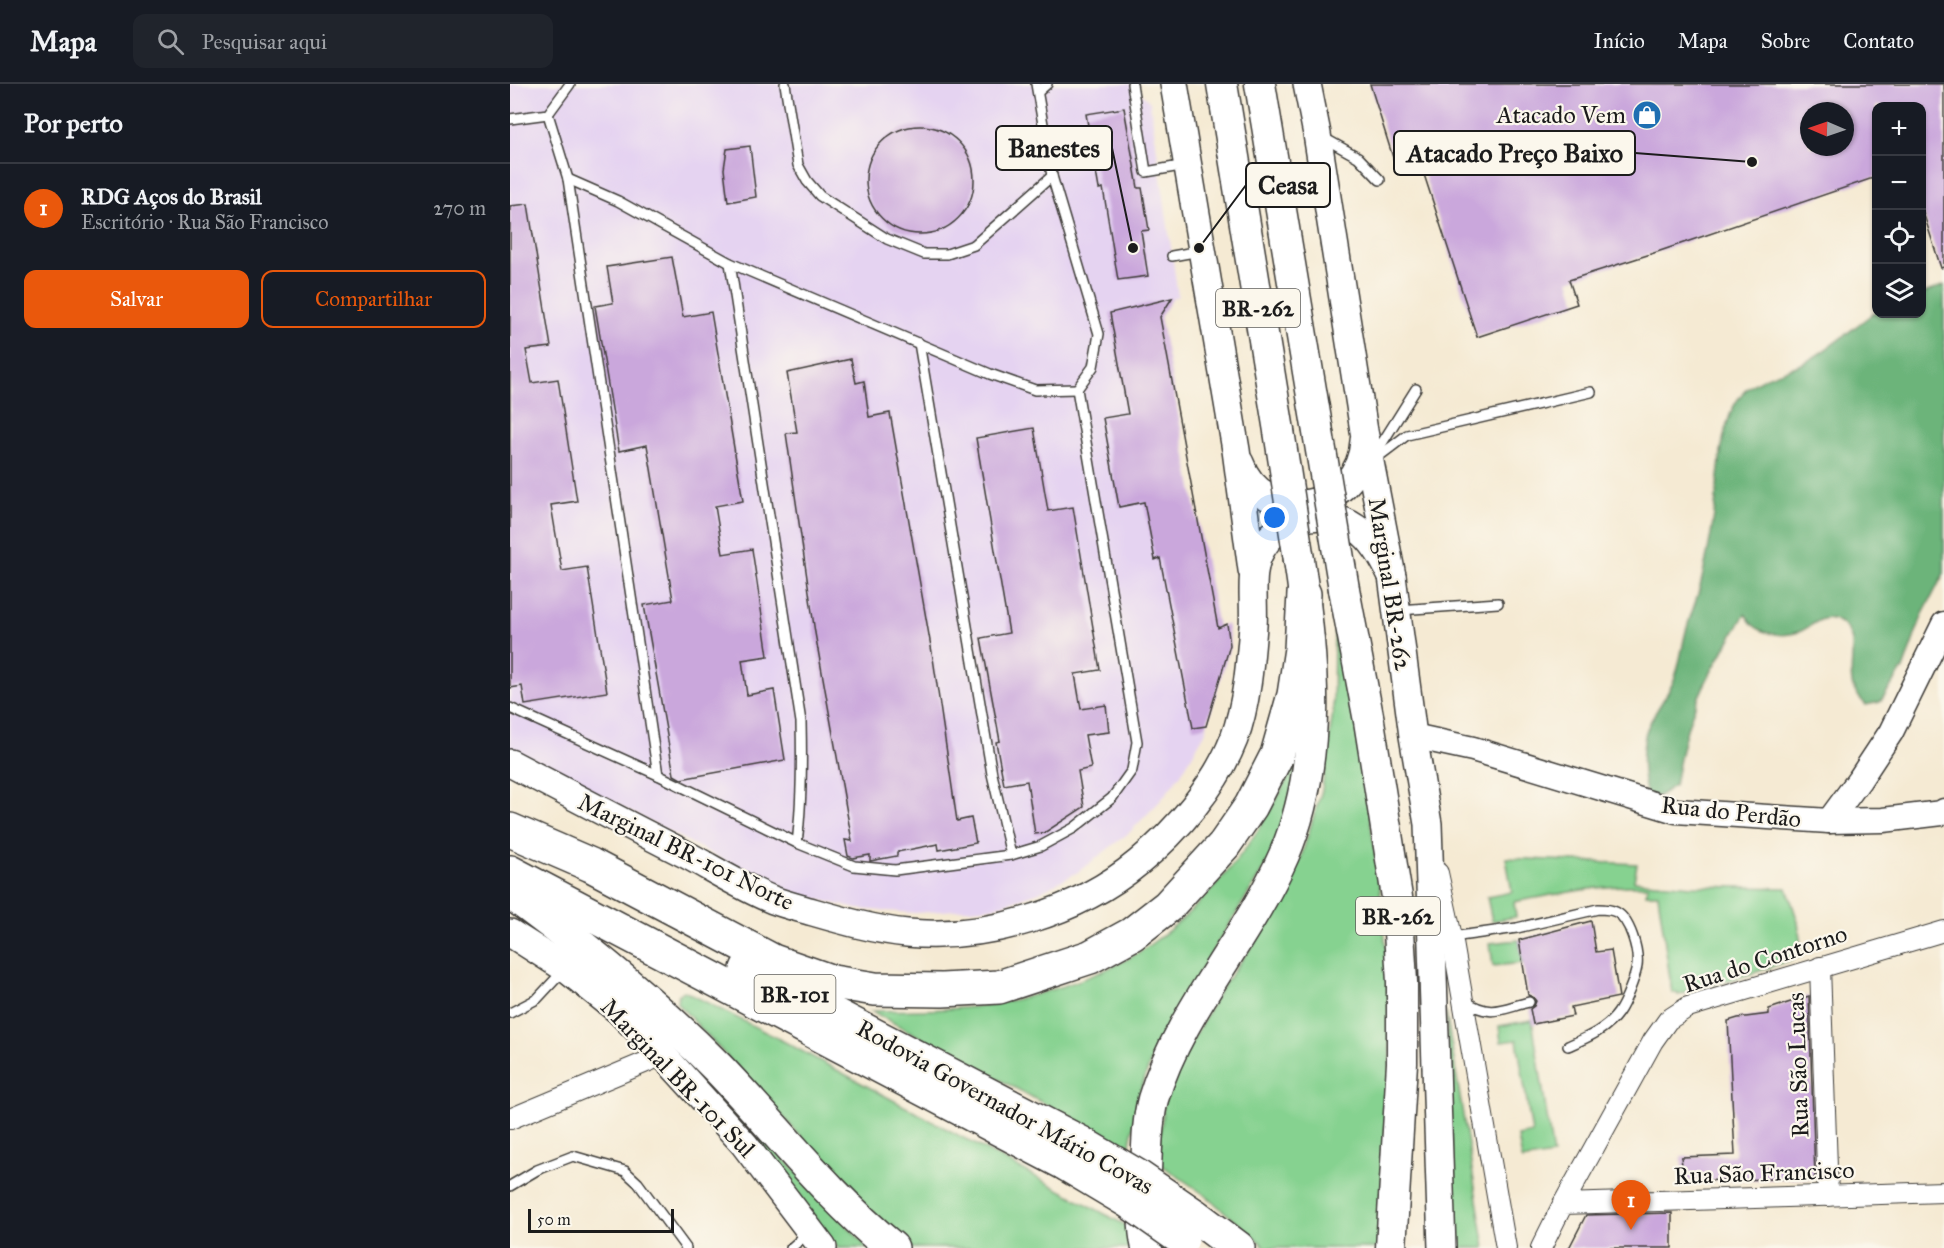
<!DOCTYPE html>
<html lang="pt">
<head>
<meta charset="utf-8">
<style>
	:root { --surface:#171b24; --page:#20242c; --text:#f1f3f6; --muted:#9ea1a6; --line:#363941; --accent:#ea580c }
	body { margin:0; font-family:"IM FELL Great Primer",serif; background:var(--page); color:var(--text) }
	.controls { position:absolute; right:18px; top:18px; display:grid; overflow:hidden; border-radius:12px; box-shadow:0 2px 4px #0004 }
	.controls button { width:54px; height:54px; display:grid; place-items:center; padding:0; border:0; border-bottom:2px solid var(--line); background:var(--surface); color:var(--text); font:30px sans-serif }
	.compass { position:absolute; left:1290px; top:18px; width:54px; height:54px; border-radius:50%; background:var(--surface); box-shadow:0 2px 4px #0004; rotate:272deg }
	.scale { position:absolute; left:18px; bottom:15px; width:146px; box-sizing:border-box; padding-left:6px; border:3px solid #1c1c1c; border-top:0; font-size:16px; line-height:21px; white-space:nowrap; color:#1c1c1c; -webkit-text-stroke:4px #fbf7ec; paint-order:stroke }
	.you { position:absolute; left:765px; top:434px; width:21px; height:21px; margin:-15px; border:4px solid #fff; border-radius:50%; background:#1a73e8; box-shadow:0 0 0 9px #1a73e833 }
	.badge { display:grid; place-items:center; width:39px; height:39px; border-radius:50%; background:var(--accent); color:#fff; font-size:20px; font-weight:700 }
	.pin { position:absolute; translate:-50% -50px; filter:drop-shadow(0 2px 3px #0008) }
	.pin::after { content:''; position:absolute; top:32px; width:21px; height:18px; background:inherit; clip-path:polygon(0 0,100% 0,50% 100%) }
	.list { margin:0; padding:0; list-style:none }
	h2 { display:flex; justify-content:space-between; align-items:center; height:78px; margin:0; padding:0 24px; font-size:26px }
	h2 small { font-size:20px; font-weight:400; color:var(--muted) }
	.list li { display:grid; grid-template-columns:39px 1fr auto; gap:18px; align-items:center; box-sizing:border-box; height:90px; padding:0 24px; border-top:2px solid var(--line) }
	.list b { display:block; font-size:22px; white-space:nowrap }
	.list p { margin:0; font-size:20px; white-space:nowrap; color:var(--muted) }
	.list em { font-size:20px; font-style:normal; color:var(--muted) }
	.actions { display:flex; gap:12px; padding:18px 24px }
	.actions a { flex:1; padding:14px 0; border:2px solid var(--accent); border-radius:12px; text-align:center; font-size:21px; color:var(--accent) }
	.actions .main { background:var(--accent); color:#fff }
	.icon { flex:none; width:33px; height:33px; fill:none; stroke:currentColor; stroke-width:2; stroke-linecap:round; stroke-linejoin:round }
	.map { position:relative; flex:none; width:1434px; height:1164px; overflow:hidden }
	header { display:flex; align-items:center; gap:36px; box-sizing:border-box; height:84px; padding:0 30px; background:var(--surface); border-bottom:2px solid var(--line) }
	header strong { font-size:28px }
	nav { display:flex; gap:33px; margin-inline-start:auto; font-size:21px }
	.search { width:420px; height:54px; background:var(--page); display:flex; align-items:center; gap:15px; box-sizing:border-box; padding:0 21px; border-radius:12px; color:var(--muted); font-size:22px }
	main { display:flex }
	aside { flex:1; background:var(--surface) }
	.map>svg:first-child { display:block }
</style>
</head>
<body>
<header>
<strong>Mapa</strong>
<div class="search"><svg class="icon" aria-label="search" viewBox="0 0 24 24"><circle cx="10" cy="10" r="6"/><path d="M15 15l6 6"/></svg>Pesquisar aqui</div>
<nav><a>Início</a><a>Mapa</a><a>Sobre</a><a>Contato</a></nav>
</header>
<main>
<aside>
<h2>Por perto<small></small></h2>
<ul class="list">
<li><span class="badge">1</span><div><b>RDG Aços do Brasil</b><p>Escritório · Rua São Francisco</p></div><em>270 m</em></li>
</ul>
<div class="actions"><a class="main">Salvar</a><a>Compartilhar</a></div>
</aside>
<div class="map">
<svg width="1434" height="1164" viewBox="0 0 1434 1164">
	<rect width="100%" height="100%" fill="#fbf7ec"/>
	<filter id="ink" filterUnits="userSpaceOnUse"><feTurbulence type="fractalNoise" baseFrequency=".0167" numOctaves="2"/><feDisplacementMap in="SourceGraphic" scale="12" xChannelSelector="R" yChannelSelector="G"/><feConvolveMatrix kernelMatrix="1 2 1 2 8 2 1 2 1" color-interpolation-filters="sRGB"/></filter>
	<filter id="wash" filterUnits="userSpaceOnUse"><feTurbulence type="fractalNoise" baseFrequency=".008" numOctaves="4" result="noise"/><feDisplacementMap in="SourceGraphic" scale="24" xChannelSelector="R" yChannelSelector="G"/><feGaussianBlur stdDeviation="1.35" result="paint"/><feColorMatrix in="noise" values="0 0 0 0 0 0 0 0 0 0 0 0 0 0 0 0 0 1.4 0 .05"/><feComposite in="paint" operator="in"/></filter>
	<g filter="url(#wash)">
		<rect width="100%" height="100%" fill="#f5ead3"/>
		<path fill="#e5d3f1" d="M0 0H621L640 18 668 212 663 214 650 233 708 543 717 540 720 561 695 649 671 690 651 716 620 748 568 788 529 808 485 823 405 829 347 825 283 809 254 797 0 665Z"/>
		<g fill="#86d290" stroke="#517756" stroke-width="1.5">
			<path d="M824 548 847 640 871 812 879 897 880 978 868 1164H757L695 1111 647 1078 654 1018 669 981 710 906 761 836 791 773 812 706 823 628Z"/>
			<path d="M792 667 766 765 688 891 643 970 629 1011 619 1065 361 927C404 926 447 927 489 919 532 911 597 890 634 865 684 831 729 780 759 728 771 708 781 688 792 667Z"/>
			<path d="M996 774 1127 780 1124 797 1182 802 1277 804 1288 838 1292 872 1244 889 1168 911 1167 909H1162L1148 810H1136L1138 802C1092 800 1048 810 1004 818L1006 833 982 837 977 813 1002 808Z"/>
			<path d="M1009 856 1013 879 983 882 980 859Z"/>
			<path d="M174 907 273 957 619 1143 623 1164H400L372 1140 167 919 168 911Z"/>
			<path d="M936 928 975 1164H945Z"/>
			<path d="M1022 936 1043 1071 1012 1076 1008 1052 1022 1049 1007 956 991 958 989 942Z"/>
			<path d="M196 991 358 1164H328Z"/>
		</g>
		<path fill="#6cb47a" stroke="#44684b" stroke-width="1.5" d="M1434 201V489L1412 532 1393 585 1370 618 1356 621C1351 615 1346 611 1343 603 1336 582 1353 552 1329 538 1314 528 1304 541 1291 547 1276 553 1256 552 1243 541 1240 538 1238 533 1235 530 1216 563 1193 597 1181 633 1173 655 1169 678 1165 701L1150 711 1138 715C1132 695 1131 672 1135 652 1138 635 1157 614 1164 596 1170 580 1172 563 1176 547 1180 532 1186 518 1190 503 1196 477 1202 449 1205 423 1209 391 1210 333 1233 309 1248 292 1274 288 1294 279 1314 269 1342 245 1361 231L1366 229 1412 230V210Z"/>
		<g id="blocks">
			<g fill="#caa7dc" fill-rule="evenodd">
				<path d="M860 0H1434V183L1431 184 1412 125V22H1366V93L1147 168 1059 196 1067 220 967 253 908 72 885 80ZM1299 27H1335V63H1299Z"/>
				<path d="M614 24 628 104H632L639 146 631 147 638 192 608 196 593 104 589 105 576 30Z"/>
				<circle cx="410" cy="96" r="54"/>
				<path d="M240 62 246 113 218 118 214 85 217 65Z"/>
				<path d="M18 120 41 263 16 266 22 299 48 295 67 417 41 421 52 487 77 483 97 608 15 621 12 602 0 604V122Z"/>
				<path d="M162 173 173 233 201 228 233 417 205 422 213 470 242 465 258 572 232 576 237 611 264 606 275 676 171 695 164 691 134 521 163 516 137 361 109 367 85 222 103 219 97 183Z"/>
				<path d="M662 214 650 233 708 544 717 540 720 561 696 642 683 644 650 474 645 476 634 418 609 423 593 334 618 330 600 229Z"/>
				<path d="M341 275 346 299 354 297 359 333 380 329 423 574 447 737 461 734 466 759 429 766 428 760 387 768V772L360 777V771L343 774 338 772 335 756 342 757 305 549 276 349 287 348 277 289Z"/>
				<path d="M524 344 538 427 563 423 590 586 565 590 571 625 596 621 599 648 575 651 581 684 568 687 574 723 534 749 525 750 517 697 494 701 486 658 490 657 471 554 499 549 466 354Z"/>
				<path d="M1081 837 1086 868 1101 866 1109 913 1061 923 1063 932 1023 940 1020 925 1024 922 1026 917 1023 913 1018 911 1009 856Z"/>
				<path d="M1299 912 1305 1094 1174 1097 1171 1073 1225 1071 1218 937 1228 934 1259 930V925Z"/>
				<path d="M1162 1129V1164H1059L1076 1131Z"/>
			</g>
		</g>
	</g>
	<g filter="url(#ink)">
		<use href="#blocks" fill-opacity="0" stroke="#3d3b37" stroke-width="1.5"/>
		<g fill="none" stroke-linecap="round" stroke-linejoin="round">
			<g stroke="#3d3b37" stroke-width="12">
				<g id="service">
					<path d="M275 0 288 81 297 97 310 112 377 155 414 170H437L464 161 542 92"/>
					<path d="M622 0 636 88 676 81"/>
					<path d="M528 8 537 0"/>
					<path d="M38 30 58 95 148 691"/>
					<path d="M0 35 38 30 60 0"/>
					<path d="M812 53 848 73 870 96"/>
					<path d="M58 95 108 117 220 179 480 290 525 306 567 305"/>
					<path d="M662 172 690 167"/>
					<path d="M220 179 291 638C292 679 292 719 287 759"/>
					<path d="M409 259 482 690 501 771"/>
					<path d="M864 372 906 305"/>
					<path d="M864 376 897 351 1081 308"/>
					<path d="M889 526 988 519"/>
					<path d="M0 624 148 691 287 759 344 782 385 786 501 771 531 762 564 744 602 714 622 686 627 658 567 305 583 283 589 250 542 92 526 0"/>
					<path d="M942 853 1007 844 1088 825C1094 825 1100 825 1106 828 1120 835 1129 867 1127 882 1125 894 1115 919 1108 929 1096 946 1076 954 1058 962"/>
					<path d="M955 917C981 934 991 925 1019 918"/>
					<path d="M0 929 27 915 54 886"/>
					<path d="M0 1102 27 1086 63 1072 115 1087 128 1099 176 1164"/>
					<path d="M281 1164 298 1149"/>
				</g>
			</g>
			<g stroke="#3d3b37" stroke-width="22">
				<g id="minor">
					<path d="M928 789 942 853 996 1164"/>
					<path d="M1310 883 1318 1112"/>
					<path d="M0 1035 153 971"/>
					<path d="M1053 1120 1143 957 1158 936 1178 923 1434 847"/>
					<path d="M1031 1164 1053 1120 1434 1108"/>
				</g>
			</g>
			<g stroke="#3d3b37" stroke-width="27">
				<g id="tertiary">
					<path d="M903 652 963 665 1166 727 1319 737 1373 736 1432 729 1434 727"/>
					<path d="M1319 737 1350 695 1381 648 1434 540"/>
				</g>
			</g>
			<g stroke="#3d3b37" stroke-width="30">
				<g id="secondary">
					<path d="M664 0 726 366 742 486"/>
					<path d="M797 0 807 50 854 347 882 492 903 652 918 740 932 1164"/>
					<path d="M730 379C753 444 850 428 854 357"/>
					<path d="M0 679C59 710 118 741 177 771 205 786 233 804 263 816 276 821 290 824 303 828 334 837 366 846 397 849 476 856 568 829 629 778 667 747 706 701 724 655 737 620 740 579 743 542 745 520 739 491 749 470 766 434 813 421 846 444 863 455 873 474 882 492"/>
					<path d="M0 849 55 884 108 926 153 971 234 1060 313 1164"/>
				</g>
			</g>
			<g stroke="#3d3b37" stroke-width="33">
				<g id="primary">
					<path d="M712 0 769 347"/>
					<path d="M750 0 807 342"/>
					<path d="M834 505 859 637 887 813 892 898V979L881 1164"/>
					<path d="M637 1164C631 1138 634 1114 636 1087 637 1064 637 1038 643 1015 670 926 737 856 774 771 814 678 804 574 789 476"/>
				</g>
			</g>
			<g stroke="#3d3b37" stroke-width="36">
				<g id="motorway">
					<path d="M0 746 81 781 263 877 323 898 365 905 432 906 489 903 580 873 622 850 658 822 714 761 741 722 767 671 784 611 791 565 794 510"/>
					<path d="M0 788 556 1080"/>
					<path d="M0 808C74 862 144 919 208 984 266 1044 317 1111 382 1164"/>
					<path d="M237 885 571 1059"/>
					<path d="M684 1131 728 1164"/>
				</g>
			</g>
			<use href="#service" stroke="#fff" stroke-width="9"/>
			<use href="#minor" stroke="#fff" stroke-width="20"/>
			<use href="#tertiary" stroke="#fff" stroke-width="24"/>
			<use href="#secondary" stroke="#fff" stroke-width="27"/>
			<use href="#primary" stroke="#fff" stroke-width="30"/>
			<use href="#motorway" stroke="#fff" stroke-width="33"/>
			<g stroke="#3d3b37" stroke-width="33" stroke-linecap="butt">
				<g id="primary-bridge">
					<path d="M807 342 834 505"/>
					<path d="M769 347 789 476"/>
				</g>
			</g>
			<g stroke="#3d3b37" stroke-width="36" stroke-linecap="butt">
				<g id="motorway-bridge">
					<path d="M571 1059 627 1092 684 1131"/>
					<path d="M556 1080 618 1117 672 1155"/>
				</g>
			</g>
			<use href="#primary-bridge" stroke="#fff" stroke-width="30"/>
			<use href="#motorway-bridge" stroke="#fff" stroke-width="33"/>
		</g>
	</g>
	<defs>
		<g id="shop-disc" transform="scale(1.5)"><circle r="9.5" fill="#1f6fb2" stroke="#fbf7ec"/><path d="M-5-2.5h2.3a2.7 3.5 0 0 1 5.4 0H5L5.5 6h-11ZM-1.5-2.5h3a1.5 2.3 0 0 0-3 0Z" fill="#fff"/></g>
	</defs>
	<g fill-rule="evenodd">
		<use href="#shop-disc" x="1137" y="31"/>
	</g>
	<g text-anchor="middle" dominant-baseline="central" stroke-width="4.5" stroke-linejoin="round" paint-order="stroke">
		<g fill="#fbf7ec" stroke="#5f5e5a" stroke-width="1.5">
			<rect x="706" y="205" width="84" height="38" rx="4.5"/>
			<rect x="846" y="813" width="84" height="38" rx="4.5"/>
			<rect x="244.5" y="891" width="81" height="38" rx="4.5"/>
		</g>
		<g font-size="22" font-weight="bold" fill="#1c1c1c">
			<text x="748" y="224">BR-262</text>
			<text x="888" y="832">BR-262</text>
			<text x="285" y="910">BR-101</text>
		</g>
		<g font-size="24" fill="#1c1c1c" stroke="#fbf7ec" text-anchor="end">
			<text x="1116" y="31">Atacado Vem</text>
		</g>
		<g font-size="24" fill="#1c1c1c" stroke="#fbf7ec">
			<text transform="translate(880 500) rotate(81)">Marginal BR-262</text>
			<text transform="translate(1221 728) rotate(6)">Rua do Perdão</text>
			<text transform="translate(176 768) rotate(26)">Marginal BR-101 Norte</text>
			<text transform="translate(1255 875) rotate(-18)">Rua do Contorno</text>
			<text transform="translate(1288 981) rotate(-92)">Rua São Lucas</text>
			<text transform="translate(168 994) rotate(46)">Marginal BR-101 Sul</text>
			<text transform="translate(495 1023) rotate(29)">Rodovia Governador Mário Covas</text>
			<text transform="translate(1254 1089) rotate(-2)">Rua São Francisco</text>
		</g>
	</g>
	<path fill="none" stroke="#1c1c1c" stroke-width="2" d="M623 164L602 64M1242 78L1125 69M689 164L736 101"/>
	<g fill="#1c1c1c" stroke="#fbf7ec" stroke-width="2">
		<circle cx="623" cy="164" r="6"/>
		<circle cx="1242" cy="78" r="6"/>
		<circle cx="689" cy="164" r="6"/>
	</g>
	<g fill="#fbf7ec" stroke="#1c1c1c" stroke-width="2">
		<rect x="486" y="42" width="116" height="44" rx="6"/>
		<rect x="884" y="47" width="241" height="44" rx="6"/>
		<rect x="736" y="79" width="84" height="44" rx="6"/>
	</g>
	<g font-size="26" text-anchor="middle" font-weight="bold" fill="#1c1c1c">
		<text x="544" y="73">Banestes</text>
		<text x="1005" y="78">Atacado Preço Baixo</text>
		<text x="778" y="110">Ceasa</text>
	</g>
</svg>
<div class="controls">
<button>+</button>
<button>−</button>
<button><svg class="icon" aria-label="locate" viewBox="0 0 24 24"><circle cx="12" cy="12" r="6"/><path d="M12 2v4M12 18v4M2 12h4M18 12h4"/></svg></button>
<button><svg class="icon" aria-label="layers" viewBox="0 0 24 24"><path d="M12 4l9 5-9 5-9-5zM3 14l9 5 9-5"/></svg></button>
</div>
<svg class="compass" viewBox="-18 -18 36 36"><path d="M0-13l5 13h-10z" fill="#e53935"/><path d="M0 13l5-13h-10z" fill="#9ea1a6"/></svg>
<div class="scale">50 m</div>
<div class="you"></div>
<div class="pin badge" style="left:1121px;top:1146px">1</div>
</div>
</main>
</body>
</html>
